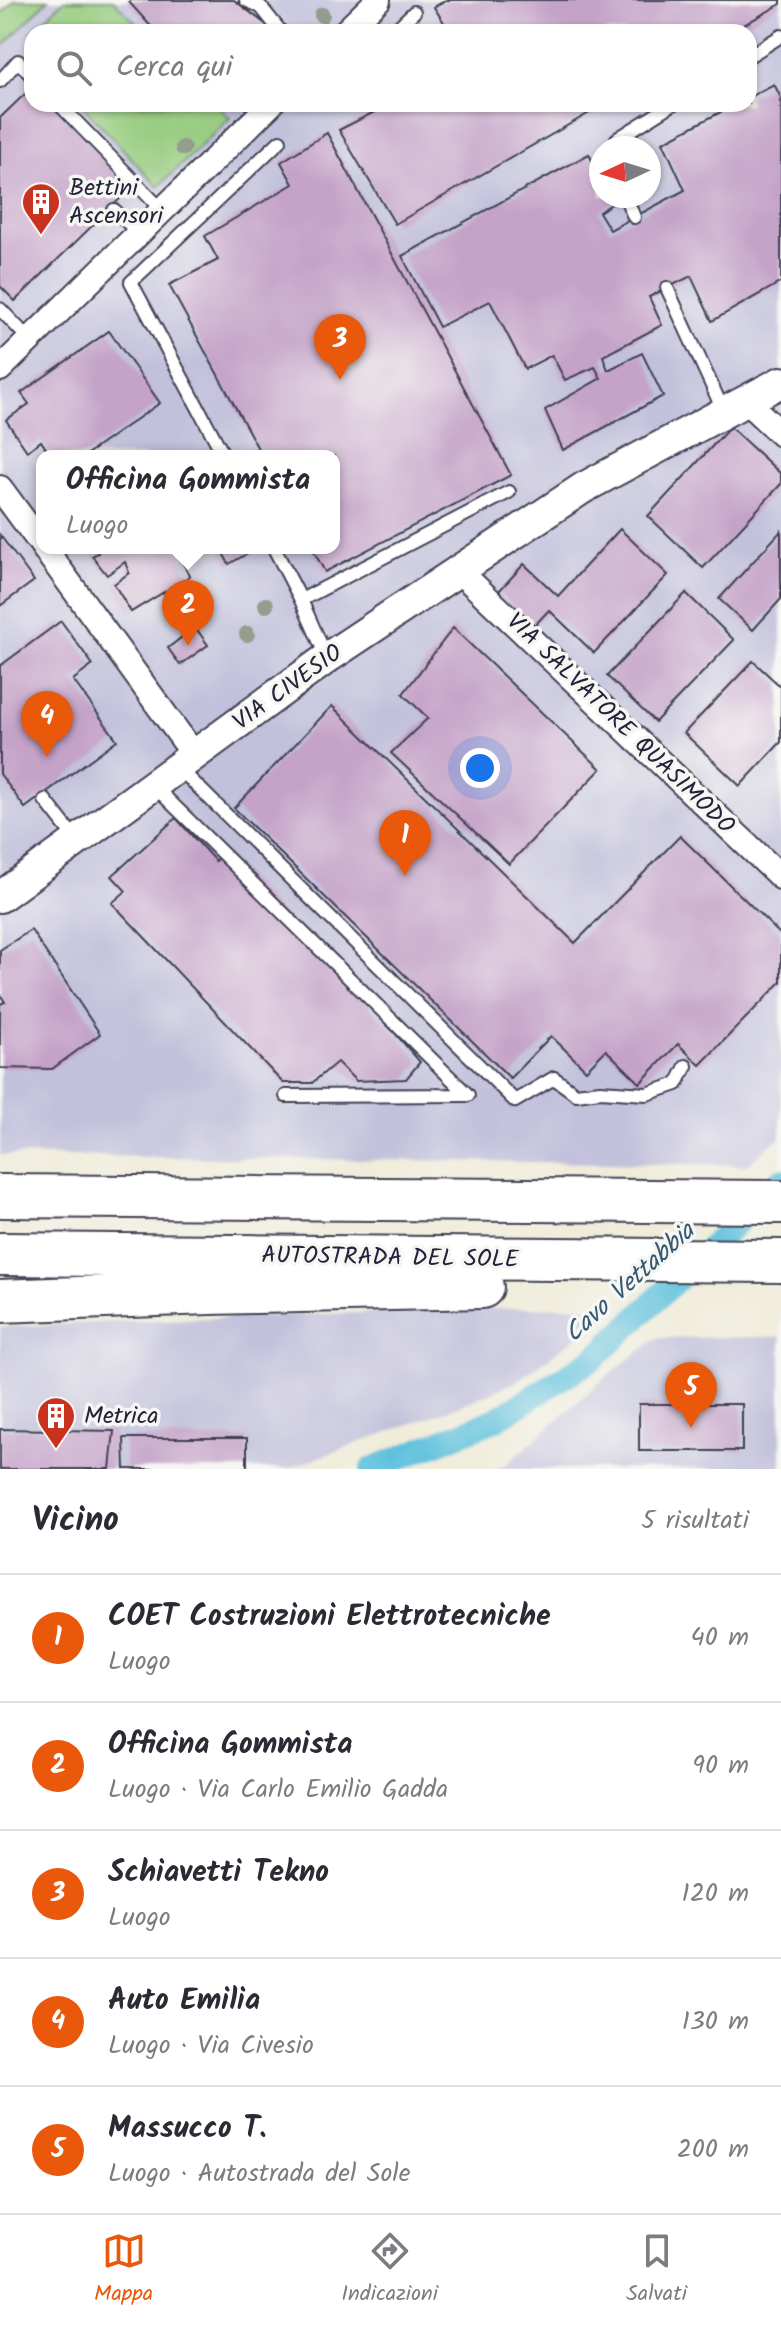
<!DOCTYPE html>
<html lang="it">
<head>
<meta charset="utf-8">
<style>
	:root { --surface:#fff; --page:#f7f7f7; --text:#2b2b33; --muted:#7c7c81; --line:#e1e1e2; --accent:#ea580c }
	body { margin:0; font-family:Kalam,sans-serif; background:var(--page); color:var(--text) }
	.compass { position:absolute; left:589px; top:136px; width:72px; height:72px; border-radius:50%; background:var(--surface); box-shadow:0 2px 6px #0004; rotate:266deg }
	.you { position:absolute; left:480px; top:768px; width:28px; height:28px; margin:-20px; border:6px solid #fff; border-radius:50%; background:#1a73e8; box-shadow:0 0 0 12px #1a73e833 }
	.badge { display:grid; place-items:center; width:52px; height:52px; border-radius:50%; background:var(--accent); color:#fff; font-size:26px; font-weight:700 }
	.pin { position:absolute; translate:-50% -66px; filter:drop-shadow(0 2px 4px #0008) }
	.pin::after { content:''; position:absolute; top:42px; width:28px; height:24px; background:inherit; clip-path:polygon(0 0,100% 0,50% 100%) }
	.popup { position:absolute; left:36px; top:450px; width:304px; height:104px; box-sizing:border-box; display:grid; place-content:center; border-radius:16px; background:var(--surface); filter:drop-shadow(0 2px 6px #0005); font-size:26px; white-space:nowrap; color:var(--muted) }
	.popup b { font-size:30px; color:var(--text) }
	.popup::after { content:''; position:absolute; left:50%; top:100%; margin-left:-16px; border:16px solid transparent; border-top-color:var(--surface) }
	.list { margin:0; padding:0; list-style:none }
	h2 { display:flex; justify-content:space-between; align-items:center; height:104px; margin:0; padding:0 32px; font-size:34px }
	h2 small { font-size:26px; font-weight:400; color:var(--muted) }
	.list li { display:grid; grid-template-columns:52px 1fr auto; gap:24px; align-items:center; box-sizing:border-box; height:128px; padding:0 32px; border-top:2px solid var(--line) }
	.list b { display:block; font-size:30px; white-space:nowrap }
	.list p { margin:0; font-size:26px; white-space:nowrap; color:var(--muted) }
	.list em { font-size:26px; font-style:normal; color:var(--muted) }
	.icon { flex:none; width:44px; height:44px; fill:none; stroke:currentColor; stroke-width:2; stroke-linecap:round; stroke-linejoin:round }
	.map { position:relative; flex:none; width:781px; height:1469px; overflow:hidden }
	.search { position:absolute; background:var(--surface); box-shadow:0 2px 6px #0004; left:24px; right:24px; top:24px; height:88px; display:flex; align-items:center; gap:20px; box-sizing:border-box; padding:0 28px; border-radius:24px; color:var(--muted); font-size:30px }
	.sheet { height:744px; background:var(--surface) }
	nav { display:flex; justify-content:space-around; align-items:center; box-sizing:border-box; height:112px; border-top:2px solid var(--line); background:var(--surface); font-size:22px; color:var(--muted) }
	nav a { display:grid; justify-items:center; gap:4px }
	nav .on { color:var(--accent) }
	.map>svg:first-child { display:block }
</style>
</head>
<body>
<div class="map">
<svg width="781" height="1469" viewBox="0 0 781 1469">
	<rect width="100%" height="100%" fill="#f6f6f2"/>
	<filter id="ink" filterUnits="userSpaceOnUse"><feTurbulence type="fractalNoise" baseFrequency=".0125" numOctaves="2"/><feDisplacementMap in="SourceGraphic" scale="16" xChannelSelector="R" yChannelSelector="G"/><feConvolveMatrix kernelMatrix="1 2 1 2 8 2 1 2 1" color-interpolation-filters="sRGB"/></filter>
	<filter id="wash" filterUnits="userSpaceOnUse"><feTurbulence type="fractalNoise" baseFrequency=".006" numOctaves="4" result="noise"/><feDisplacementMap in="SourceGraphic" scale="32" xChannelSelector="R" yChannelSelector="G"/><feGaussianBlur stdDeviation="1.8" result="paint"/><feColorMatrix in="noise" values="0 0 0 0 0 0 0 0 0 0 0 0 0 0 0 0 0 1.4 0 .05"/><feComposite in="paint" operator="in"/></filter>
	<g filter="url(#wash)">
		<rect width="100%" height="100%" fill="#f0ecd9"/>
		<g fill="#c2c1dc" fill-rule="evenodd">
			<path d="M48 0H781V1136L748 1165 0 1155V49ZM32 32H749V104H32ZM601 148H649V196H601ZM42 456H334V548H42Z"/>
			<path d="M580 1306 606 1315 518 1381 457 1407 287 1469H0V1327L260 1316Z"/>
			<path d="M781 1337V1469H495L507 1464 607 1376 657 1338Z"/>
		</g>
		<g fill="#94ca7c" stroke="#5b765c" stroke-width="2">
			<path d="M15 0H48L0 49V15Z"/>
			<path d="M64 0H113L145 32H32Z"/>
			<path d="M81 104H216L230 118 158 187Z"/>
		</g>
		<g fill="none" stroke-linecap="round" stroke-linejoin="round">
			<path stroke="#5fc1dd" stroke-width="24" d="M372 1469 497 1419 596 1357 781 1180"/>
		</g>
		<g id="blocks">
			<g fill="#c5a3c9">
				<path d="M131 0H234L276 32H156L129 2Z"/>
				<path d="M446 0H781V4L731 32H450L434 7Z"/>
				<path d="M774 84 781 98V282L712 321 691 276 649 297 662 325 603 356 608 370 642 353 663 396 563 450 545 410 601 378 595 367 565 380 552 355 525 369 490 301 439 327 402 256 589 154 601 179V196H610L613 203 599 212 610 230 685 190 663 142 736 104H749V97Z"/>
				<path d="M32 87V104H54L133 186 15 301 0 286V118Z"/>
				<path d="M390 104H605L395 224 339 130Z"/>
				<path d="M327 133 511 475 325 572 312 548H334V456H262L169 285 218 260 205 236 293 184 281 162Z"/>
				<path d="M109 331 160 403 84 456H51L41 441 27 451 6 420 29 404 21 393Z"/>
				<path d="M730 427 781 474V484L703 568 648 516Z"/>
				<path d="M620 529 668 575 594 653 549 610 534 626 498 592 524 564 558 596Z"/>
				<path d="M781 531V599L753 630 719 599Z"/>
				<path d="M0 535 34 581 0 606Z"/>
				<path d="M94 548H174L190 576 131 612 114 584 129 573 125 562 107 575 92 556 98 553Z"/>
				<path d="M220 548H250L252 551 229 564Z"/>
				<path d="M686 593 734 640 655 722 607 676Z"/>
				<path d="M61 621 93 665 73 680 117 740 25 808 0 774V666Z"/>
				<path d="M195 627 208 645 180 665 168 648Z"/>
				<path d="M453 628 601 769 509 864 391 753 428 718 403 694Z"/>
				<path d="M753 661 781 687V742L740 786 684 733Z"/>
				<path d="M332 706 575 943 680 836 781 935V982L700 1065 678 1044 640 1083 606 1050 586 1070 551 1036 510 1078 234 808Z"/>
				<path d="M176 818 215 861 223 852 394 1032 420 1062 406 1079 356 1081 337 1062 312 1083H283L112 903 126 891 112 876Z"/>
				<path d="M31 930 100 1034 52 1069 0 1068V1004L5 1002 0 994V950Z"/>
				<rect x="639" y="1404" width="103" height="47"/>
				<path d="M0 1429 114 1431 110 1469H0Z"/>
				<path d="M124 1438H247V1469H125Z"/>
			</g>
		</g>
	</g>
	<g filter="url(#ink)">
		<use href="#blocks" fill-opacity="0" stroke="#414053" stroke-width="2"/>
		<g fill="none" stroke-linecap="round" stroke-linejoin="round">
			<g stroke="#414053" stroke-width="16">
				<g id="service">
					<path d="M246 0 261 7 281 32"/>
					<path d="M393 32 414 12"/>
					<path d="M749 56 781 36"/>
					<path d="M0 81 18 61 32 76"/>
					<path d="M59 104 161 209"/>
					<path d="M616 148 617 139 673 104"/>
					<path d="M625 196 634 217"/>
					<path d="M114 210 138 232"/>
					<path d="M667 288 724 412"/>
					<path d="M0 309 29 339"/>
					<path d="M224 456 131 282 280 141"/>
					<path d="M274 548 301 600"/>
					<path d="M330 656 321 645 301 600 509 492"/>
					<path d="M179 768 515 1101 554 1078 576 1094 600 1091 647 1094 677 1084 686 1066"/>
					<path d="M154 786 468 1095 286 1096"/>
					<path d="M45 800 77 841"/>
				</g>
			</g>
			<g stroke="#414053" stroke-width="28">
				<g id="minor">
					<path d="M345 32 378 0"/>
					<path d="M0 369 271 104"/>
					<path d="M746 401 781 434"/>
					<path d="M0 488 42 545"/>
					<path d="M44 548 195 756"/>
					<path d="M459 571 781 877"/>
				</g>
			</g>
			<g stroke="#414053" stroke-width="34">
				<path id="tertiary" d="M0 897 330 656 583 488 781 382"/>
			</g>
			<g stroke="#414053" stroke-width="46">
				<g id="motorway">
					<path d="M0 1196 781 1202"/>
					<path d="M0 1254 781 1261"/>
					<path d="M0 1301 209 1293 482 1287"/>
				</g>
			</g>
			<use href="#service" stroke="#fff" stroke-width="12"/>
			<use href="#minor" stroke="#fff" stroke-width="24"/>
			<use href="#tertiary" stroke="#fff" stroke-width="30"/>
			<use href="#motorway" stroke="#fff" stroke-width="42"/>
		</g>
		<g fill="#959d8f">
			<circle cx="322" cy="15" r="8"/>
			<circle cx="183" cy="148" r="8"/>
			<circle cx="266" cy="605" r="8"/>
			<circle cx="247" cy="634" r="8"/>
		</g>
	</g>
	<defs>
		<g id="building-pin" transform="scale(2)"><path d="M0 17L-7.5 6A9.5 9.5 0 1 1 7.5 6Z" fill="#c8321e" stroke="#f6f6f2"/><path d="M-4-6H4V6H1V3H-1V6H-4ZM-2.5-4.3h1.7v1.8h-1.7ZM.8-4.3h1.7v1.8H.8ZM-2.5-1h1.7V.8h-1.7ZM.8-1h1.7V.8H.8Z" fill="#fff"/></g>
	</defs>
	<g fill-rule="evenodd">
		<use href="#building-pin" x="41" y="202"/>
		<use href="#building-pin" x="56" y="1416"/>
	</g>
	<g text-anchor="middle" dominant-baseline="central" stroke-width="7" stroke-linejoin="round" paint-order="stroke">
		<g font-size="24" fill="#22223b" stroke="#f6f6f2" text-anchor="start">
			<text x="69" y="188">Bettini<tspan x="69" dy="28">Ascensori</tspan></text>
			<text x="84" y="1416">Metrica</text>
		</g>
		<g font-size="24" fill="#22223b" stroke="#f6f6f2">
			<text transform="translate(288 688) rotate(-36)">VIA CIVESIO</text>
			<text transform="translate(620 724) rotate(44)">VIA SALVATORE QUASIMODO</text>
			<text transform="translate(390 1258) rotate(1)">AUTOSTRADA DEL SOLE</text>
		</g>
		<g font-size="26" font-style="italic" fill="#375a74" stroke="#f6f6f2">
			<text transform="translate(630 1283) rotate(-42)">Cavo Vettabbia</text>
		</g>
	</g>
</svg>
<svg class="compass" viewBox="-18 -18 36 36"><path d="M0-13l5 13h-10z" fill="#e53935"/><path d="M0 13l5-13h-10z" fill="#7c7c81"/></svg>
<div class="you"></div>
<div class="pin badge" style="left:405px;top:876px">1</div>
<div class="pin badge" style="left:188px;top:646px">2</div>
<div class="popup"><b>Officina Gommista</b>Luogo</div>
<div class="pin badge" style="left:340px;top:380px">3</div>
<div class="pin badge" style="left:47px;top:757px">4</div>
<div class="pin badge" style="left:691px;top:1428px">5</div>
<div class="search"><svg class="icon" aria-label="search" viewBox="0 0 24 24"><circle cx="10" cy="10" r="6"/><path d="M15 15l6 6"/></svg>Cerca qui</div>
</div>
<section class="sheet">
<h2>Vicino<small>5 risultati</small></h2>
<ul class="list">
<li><span class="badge">1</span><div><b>COET Costruzioni Elettrotecniche</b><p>Luogo</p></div><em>40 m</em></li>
<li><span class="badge">2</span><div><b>Officina Gommista</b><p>Luogo · Via Carlo Emilio Gadda</p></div><em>90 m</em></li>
<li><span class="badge">3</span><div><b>Schiavetti Tekno</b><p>Luogo</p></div><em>120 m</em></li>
<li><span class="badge">4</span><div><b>Auto Emilia</b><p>Luogo · Via Civesio</p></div><em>130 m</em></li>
<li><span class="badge">5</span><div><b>Massucco T.</b><p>Luogo · Autostrada del Sole</p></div><em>200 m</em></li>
</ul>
</section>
<nav>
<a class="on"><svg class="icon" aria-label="map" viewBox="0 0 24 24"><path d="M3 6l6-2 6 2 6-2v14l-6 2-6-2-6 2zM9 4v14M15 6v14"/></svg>Mappa</a>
<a><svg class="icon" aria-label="directions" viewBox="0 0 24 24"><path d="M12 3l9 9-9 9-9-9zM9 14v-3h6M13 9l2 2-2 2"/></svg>Indicazioni</a>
<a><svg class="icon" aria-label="saved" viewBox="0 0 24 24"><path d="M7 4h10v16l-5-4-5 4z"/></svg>Salvati</a>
</nav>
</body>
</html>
